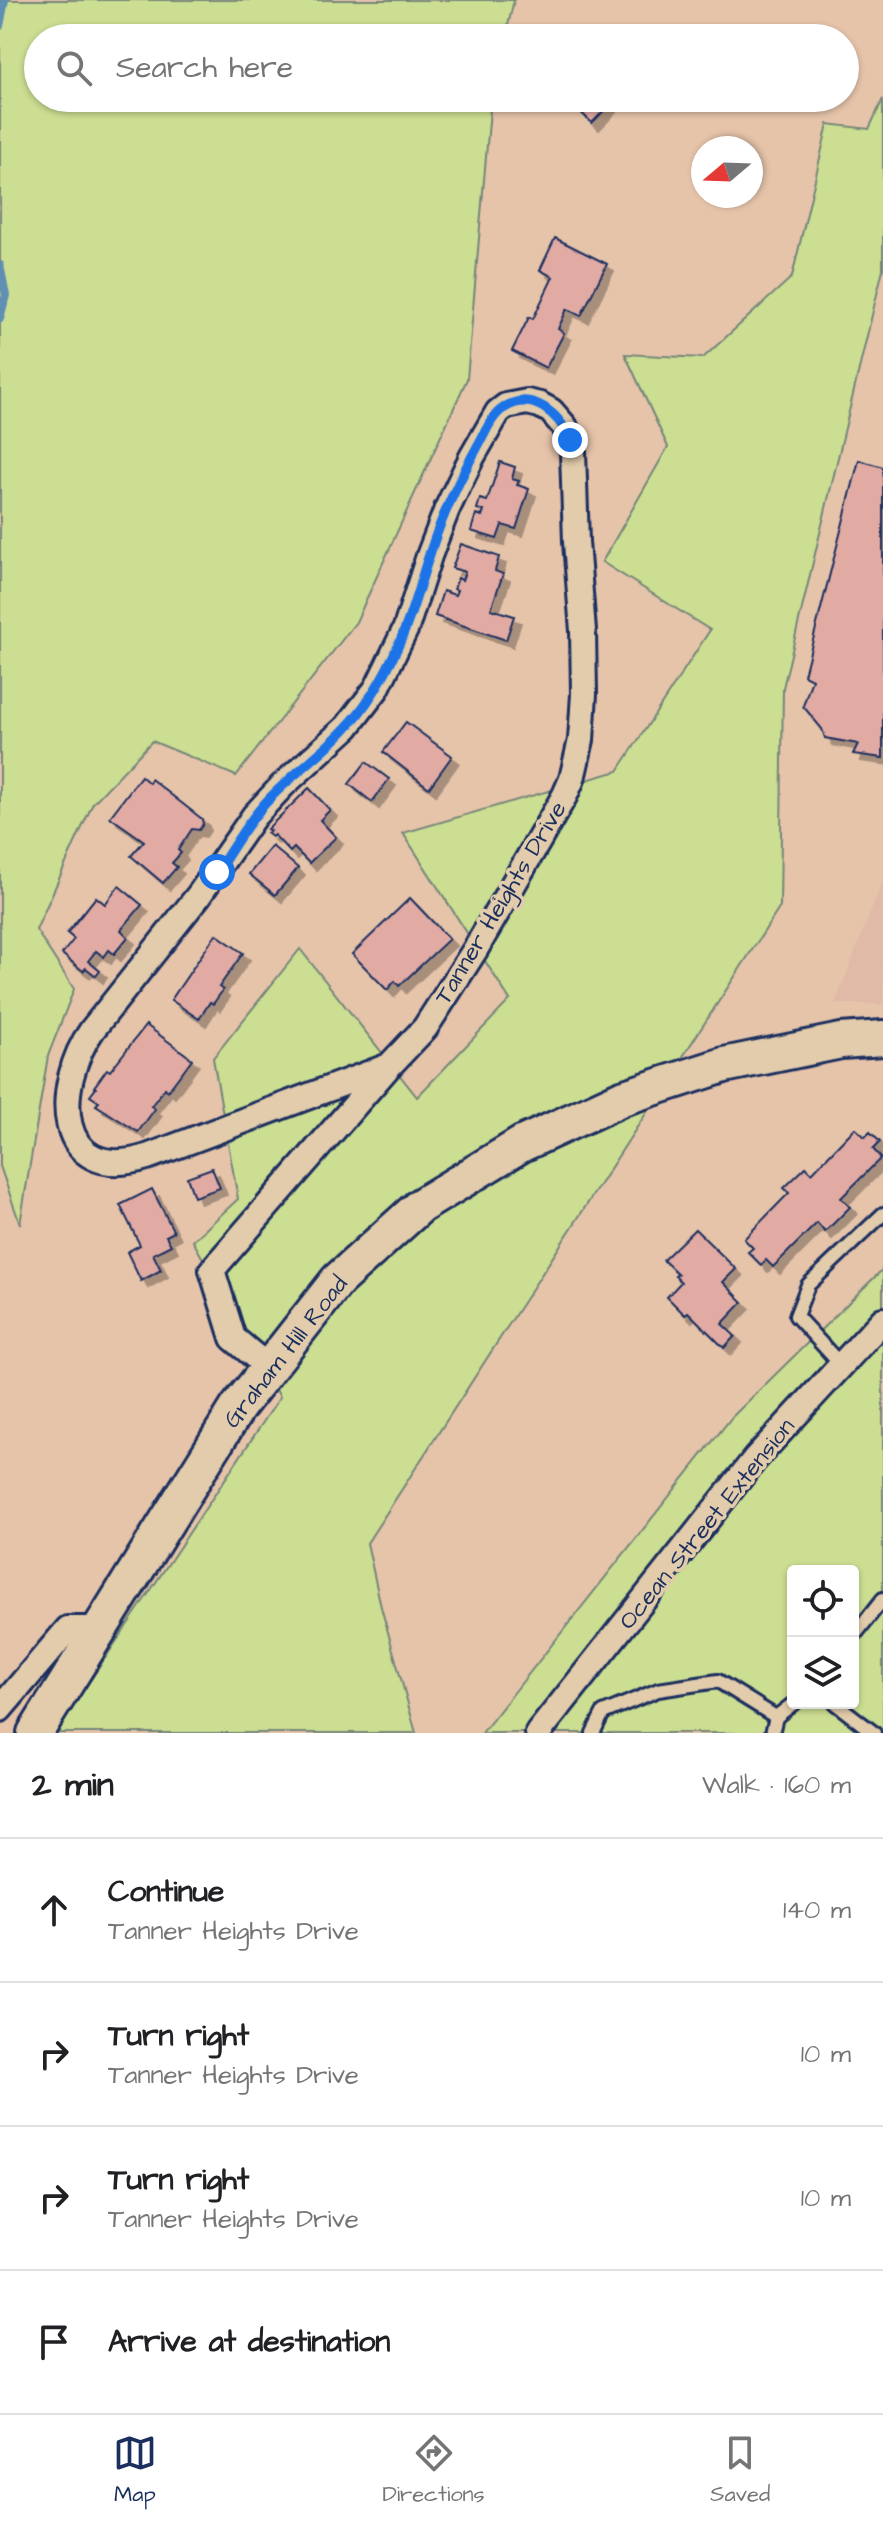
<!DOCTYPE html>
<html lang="en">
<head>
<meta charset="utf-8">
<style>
	:root { --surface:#fff; --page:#f6f6f6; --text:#202124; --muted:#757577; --line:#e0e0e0; --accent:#1b2f5e }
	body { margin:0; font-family:"Architects Daughter",sans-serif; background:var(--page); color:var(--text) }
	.controls { position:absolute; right:24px; bottom:24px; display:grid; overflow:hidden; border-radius:8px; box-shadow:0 2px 6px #0004 }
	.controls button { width:72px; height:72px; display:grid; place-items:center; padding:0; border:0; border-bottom:2px solid var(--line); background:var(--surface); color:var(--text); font:40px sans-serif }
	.compass { position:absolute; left:691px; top:136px; width:72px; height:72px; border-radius:50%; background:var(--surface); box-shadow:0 2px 6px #0004; rotate:251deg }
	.stop { position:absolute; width:24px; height:24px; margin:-18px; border:6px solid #1a73e8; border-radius:50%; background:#fff }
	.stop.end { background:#1a73e8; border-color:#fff; box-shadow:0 2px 8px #0008 }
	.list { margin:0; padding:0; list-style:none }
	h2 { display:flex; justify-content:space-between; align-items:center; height:104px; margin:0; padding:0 32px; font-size:34px }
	h2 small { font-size:26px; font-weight:400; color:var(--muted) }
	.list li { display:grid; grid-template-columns:52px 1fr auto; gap:24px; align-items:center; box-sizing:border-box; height:144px; padding:0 32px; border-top:2px solid var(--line) }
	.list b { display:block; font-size:30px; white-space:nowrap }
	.list p { margin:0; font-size:26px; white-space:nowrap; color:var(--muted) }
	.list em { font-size:26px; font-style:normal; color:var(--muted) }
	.icon { flex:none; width:44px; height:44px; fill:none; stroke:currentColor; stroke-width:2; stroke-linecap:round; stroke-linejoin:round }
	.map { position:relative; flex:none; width:883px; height:1733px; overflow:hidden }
	.search { position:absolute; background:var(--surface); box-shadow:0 2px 6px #0004; left:24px; right:24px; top:24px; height:88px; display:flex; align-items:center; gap:20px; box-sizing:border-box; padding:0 28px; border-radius:44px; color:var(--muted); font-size:30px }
	.sheet { height:680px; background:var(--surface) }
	nav { display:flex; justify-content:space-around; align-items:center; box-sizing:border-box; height:112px; border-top:2px solid var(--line); background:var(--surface); font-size:22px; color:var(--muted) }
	nav a { display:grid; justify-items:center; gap:4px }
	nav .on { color:var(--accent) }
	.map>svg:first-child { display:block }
</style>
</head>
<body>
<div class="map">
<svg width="883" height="1733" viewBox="0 0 883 1733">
	<defs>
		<filter id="shadow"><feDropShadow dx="7" dy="7" stdDeviation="0" flood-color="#0004"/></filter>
	</defs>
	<rect width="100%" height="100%" fill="#e6c4aa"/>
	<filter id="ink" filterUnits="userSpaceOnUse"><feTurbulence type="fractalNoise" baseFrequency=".0125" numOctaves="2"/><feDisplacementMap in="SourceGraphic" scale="16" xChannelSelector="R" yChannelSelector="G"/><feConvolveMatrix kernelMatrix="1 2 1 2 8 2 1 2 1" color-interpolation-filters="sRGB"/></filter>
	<g filter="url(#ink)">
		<path fill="#e0b9a7" d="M883 881V1004H835L872 908Z"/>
		<g fill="#ccde92" stroke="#748678" stroke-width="2" fill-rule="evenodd">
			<path d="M0 0H514L505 38H38V98H491L467 379 356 622 236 776 152 741 93 803 36 930 74 989 48 1056 20 1224 0 1166Z"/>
			<path d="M883 99V269L783 688 780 907 367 1543 381 1607 416 1733H55L280 1397 193 1241 238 1199 213 1058 300 949 417 1097 510 1000 403 833 618 771 710 630 602 562 668 447 625 354 703 358 792 277 828 124 869 129Z"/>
			<path d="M883 1269V1733H482L732 1417ZM793 1571H853V1703H793Z"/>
		</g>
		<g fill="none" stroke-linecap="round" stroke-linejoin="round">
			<g stroke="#5e90b3" stroke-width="8">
				<path d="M0 26 5 0"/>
				<path d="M0 265 6 295 0 319"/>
			</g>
		</g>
		<g fill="#e1aba4" stroke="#1b2f5e" stroke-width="2" filter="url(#shadow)">
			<path d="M566 98H616L592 123Z"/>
			<path d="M555 238 607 264 581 316 567 309 558 329 564 333 546 368 512 351 529 317 533 319 553 277 540 270Z"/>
			<path d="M859 460 883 467V758L853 754 858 744 825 738 822 729 803 706 812 679 804 675Z"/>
			<path d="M500 462 515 467 512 479 519 481 517 485 529 489 516 529 502 525 497 539 471 531 476 514 482 516 484 511 477 509 480 499 487 501Z"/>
			<path d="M461 544 499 557 495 571 503 574 491 609 514 616 506 640 435 616 443 591 455 595 457 590 454 589 458 578 462 580 465 572 452 568Z"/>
			<path d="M406 722 452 756 429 788 383 752Z"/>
			<path d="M366 762 389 779 372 802 349 784Z"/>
			<path d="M141 776 149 783 151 779 202 819 203 824 199 830 192 829 178 850 181 853 172 863 177 867 163 883 131 856 144 841 110 817Z"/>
			<path d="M309 788 330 810 320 820 336 837 309 863 294 848 290 852 274 835 272 837 267 833 270 831 267 829Z"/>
			<path d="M272 846 298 868 275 895 249 874Z"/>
			<path d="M119 886 142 905 121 930 128 937 114 954 109 950 104 957 96 951 88 961 100 971 96 976 86 968 83 971 62 954 74 939 67 933 96 897 105 904Z"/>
			<path d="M410 898 449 939 399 986 395 981 387 990 352 954Z"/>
			<path d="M216 934 243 953 219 987 223 990 213 1004 210 1002 199 1019 171 1000Z"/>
			<path d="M146 1025 192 1059 168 1091 165 1088 151 1106 155 1109 138 1132 96 1105 99 1102 90 1096 96 1088 94 1087 107 1069 110 1071Z"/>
			<path d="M855 1128 865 1137 870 1132 880 1142 873 1149 881 1158 841 1198 850 1207 825 1232 817 1223 773 1267 766 1260 761 1265 748 1252 753 1248 744 1239 789 1193 784 1188 806 1167 812 1173Z"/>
			<path d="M212 1168 220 1188 194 1197 187 1177Z"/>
			<path d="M152 1189 174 1232 166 1236 171 1245 153 1254 161 1270 141 1281 127 1252 140 1245 120 1205Z"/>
			<path d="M695 1229 736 1269 723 1282 743 1302 722 1324 735 1336 724 1348 688 1312 685 1315 667 1297 681 1282 675 1276 678 1274 663 1260Z"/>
		</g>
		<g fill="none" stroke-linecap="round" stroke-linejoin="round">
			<g stroke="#1b2f5e" stroke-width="18">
				<g id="lane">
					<path d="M841 1365 796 1316 808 1285 883 1214"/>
					<path d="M853 1637 883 1599"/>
					<path d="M835 1703 874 1733"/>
					<path d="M593 1733 603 1713 658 1690 718 1681 776 1717"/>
					<path d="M772 1733 776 1717 794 1703"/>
				</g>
			</g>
			<g stroke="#1b2f5e" stroke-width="30">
				<g id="street">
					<path d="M269 1368 233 1338 212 1270 389 1066 425 1028 475 950 565 795 572 779 581 740 584 694 583 631 576 542 573 452 565 427 551 411 540 405 527 402 506 406 498 412 472 457 447 509 429 556 406 628 377 688 347 727 283 785 254 816 199 895 92 1030C53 1085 53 1186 147 1157L389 1066"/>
					<path d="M0 1709 68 1629H98"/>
					<path d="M538 1733 755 1459 883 1320"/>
				</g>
			</g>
			<g stroke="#1b2f5e" stroke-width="40">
				<path id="secondary" d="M35 1733 238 1407 338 1280 420 1206 522 1144 622 1098 724 1065 841 1041 883 1038"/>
			</g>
			<use href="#lane" stroke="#e2ccab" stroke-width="12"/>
			<use href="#street" stroke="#e2ccab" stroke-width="24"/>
			<use href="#secondary" stroke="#e2ccab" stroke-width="34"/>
		</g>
	</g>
	<g fill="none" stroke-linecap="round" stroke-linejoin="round" filter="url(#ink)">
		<path stroke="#1a73e8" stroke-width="10" d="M217 872C234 846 249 820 270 798 294 773 323 753 346 728 369 704 385 675 398 646 412 616 419 585 430 553 442 515 460 478 480 442 486 431 492 415 504 408 532 389 560 415 570 440"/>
	</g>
	<g text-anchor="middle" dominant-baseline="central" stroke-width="7" stroke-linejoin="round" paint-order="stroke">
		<g font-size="24" fill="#1b2f5e" stroke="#e2ccab">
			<text transform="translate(501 903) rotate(-59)">Tanner Heights Drive</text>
			<text transform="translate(286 1352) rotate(-52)">Graham Hill Road</text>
			<text transform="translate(707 1524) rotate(-51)">Ocean Street Extension</text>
		</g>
	</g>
</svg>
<div class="controls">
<button><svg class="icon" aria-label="locate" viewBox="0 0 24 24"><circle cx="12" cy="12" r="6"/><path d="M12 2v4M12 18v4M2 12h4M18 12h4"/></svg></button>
<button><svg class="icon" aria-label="layers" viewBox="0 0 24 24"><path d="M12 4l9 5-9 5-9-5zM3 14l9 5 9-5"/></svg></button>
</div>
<svg class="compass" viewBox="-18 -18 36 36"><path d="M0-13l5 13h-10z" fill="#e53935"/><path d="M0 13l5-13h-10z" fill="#757577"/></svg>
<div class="stop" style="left:217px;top:872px"></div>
<div class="stop end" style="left:570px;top:440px"></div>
<div class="search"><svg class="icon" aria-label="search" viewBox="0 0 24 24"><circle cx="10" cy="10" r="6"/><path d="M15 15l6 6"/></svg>Search here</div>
</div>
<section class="sheet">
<h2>2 min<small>Walk · 160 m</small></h2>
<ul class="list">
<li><svg class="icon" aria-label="ahead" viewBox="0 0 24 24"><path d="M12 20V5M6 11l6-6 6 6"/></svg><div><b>Continue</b><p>Tanner Heights Drive</p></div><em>140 m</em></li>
<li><svg class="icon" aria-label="right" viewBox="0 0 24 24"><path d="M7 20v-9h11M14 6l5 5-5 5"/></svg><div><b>Turn right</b><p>Tanner Heights Drive</p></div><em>10 m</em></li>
<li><svg class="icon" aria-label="right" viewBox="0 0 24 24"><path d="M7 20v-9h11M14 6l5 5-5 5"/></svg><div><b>Turn right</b><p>Tanner Heights Drive</p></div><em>10 m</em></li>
<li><svg class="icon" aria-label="arrive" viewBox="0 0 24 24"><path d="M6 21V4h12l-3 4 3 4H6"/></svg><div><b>Arrive at destination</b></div></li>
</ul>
</section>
<nav>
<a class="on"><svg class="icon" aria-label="map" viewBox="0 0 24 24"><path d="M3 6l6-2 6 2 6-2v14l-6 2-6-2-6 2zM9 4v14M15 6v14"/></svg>Map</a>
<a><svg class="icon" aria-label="directions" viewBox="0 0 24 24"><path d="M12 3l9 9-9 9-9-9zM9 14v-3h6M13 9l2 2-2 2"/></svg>Directions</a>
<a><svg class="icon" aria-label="saved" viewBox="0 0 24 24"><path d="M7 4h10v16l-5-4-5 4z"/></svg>Saved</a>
</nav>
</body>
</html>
